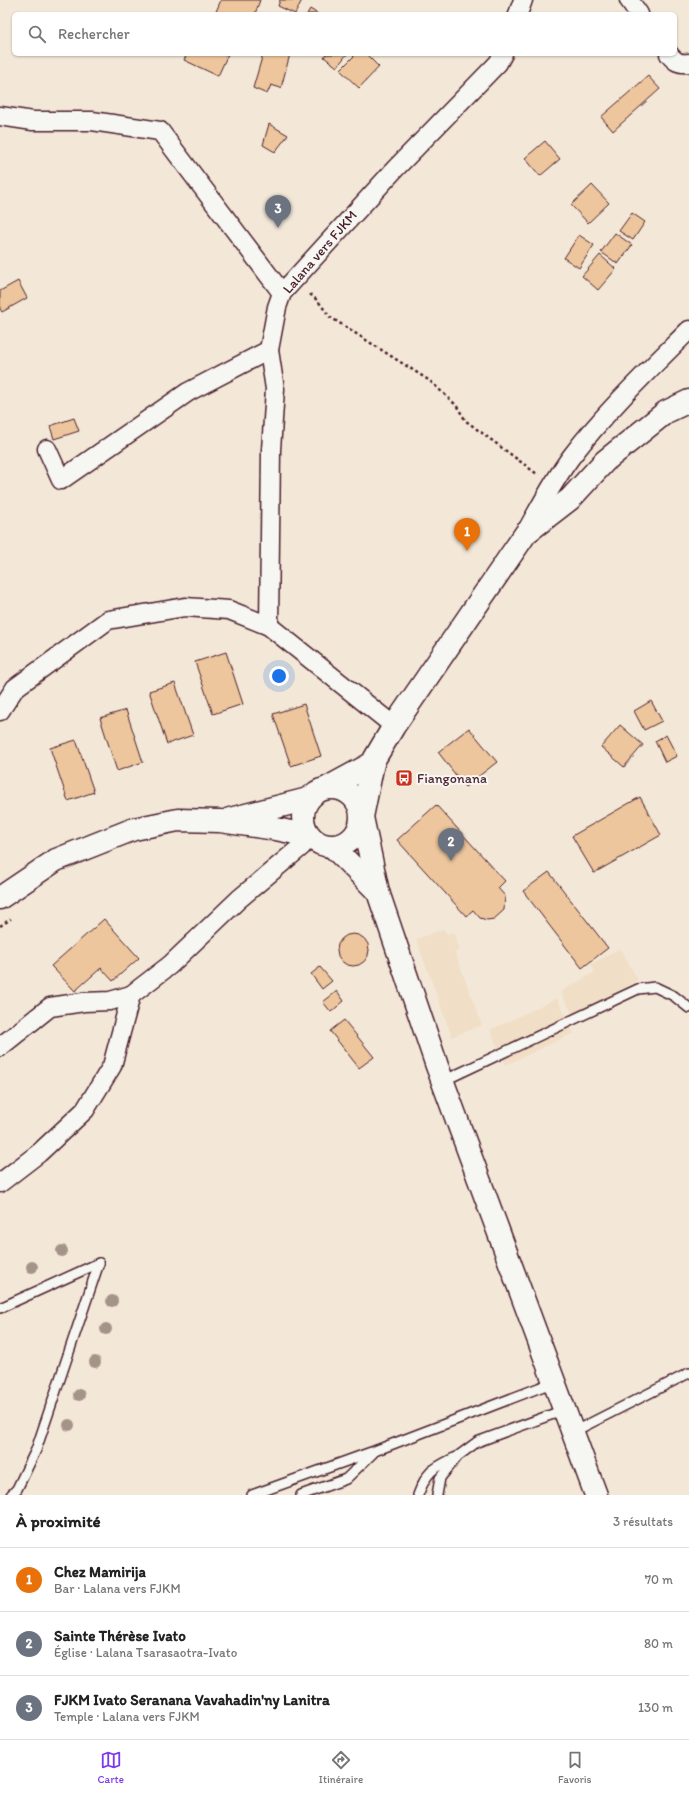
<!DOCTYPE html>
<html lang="fr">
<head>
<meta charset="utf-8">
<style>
	:root { --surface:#fff; --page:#f2f2f2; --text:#222; --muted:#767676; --line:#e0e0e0; --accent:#7c3aed }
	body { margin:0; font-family:Itim,sans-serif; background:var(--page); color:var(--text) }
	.you { position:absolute; left:279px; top:676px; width:14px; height:14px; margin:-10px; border:3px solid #fff; border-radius:50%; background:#1a73e8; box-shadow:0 0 0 6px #1a73e833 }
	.badge { display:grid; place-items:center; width:26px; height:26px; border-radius:50%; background:var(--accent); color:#fff; font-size:13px; font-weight:700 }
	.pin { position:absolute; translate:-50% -33px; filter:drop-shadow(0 1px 2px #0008) }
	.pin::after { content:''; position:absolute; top:21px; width:14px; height:12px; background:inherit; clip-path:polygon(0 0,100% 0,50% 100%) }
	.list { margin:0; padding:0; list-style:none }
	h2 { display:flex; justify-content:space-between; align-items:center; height:52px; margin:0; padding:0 16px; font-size:17px }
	h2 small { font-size:13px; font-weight:400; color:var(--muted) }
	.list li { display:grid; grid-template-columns:26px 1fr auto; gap:12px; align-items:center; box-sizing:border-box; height:64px; padding:0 16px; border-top:1px solid var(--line) }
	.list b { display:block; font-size:15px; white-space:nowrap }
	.list p { margin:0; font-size:13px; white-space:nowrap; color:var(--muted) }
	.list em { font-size:13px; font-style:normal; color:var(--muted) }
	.icon { flex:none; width:22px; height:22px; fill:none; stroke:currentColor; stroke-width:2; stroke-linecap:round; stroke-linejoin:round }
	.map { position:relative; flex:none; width:689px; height:1495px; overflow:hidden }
	.search { position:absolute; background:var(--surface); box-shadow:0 1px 3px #0004; left:12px; right:12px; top:12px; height:44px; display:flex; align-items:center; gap:10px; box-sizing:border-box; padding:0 14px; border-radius:6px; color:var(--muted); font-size:15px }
	.sheet { height:244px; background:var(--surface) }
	nav { display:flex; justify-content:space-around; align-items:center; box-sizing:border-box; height:56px; border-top:1px solid var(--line); background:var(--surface); font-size:11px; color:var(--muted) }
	nav a { display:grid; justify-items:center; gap:2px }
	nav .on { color:var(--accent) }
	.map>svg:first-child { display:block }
</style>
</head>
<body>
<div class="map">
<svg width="689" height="1495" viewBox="0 0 689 1495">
	<rect width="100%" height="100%" fill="#f3e8d8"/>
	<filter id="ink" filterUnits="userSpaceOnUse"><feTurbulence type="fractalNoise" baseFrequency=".025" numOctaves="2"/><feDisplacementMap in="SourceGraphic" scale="8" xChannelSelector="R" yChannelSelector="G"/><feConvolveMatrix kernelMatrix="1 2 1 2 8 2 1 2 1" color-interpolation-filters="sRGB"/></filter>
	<g filter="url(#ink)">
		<g fill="#f1dec6">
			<path d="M444 929 447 934 453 932 460 950 455 952 482 1025 452 1037 416 939Z"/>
			<path d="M620 948 638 980 610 996 613 1002 577 1022 560 992 595 972 591 964Z"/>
			<path d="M557 998 574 1033 506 1065 490 1030Z"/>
		</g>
		<g fill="#edc69d" stroke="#4a1f2b">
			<path d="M221 0H260L255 14H215Z"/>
			<path d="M280 0H302L295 14 278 6Z"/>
			<path d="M310 9 318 14H307Z"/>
			<path d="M187 54H228L218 76 184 60Z"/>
			<path d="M263 54H290L281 88 271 85 267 94 253 88Z"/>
			<path d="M326 54H347L337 67 324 57Z"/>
			<path d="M356 54H366L379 67 359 88 340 70Z"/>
			<path d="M648 76 660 89 613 131 601 117Z"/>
			<path d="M269 124 288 135 275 152 263 145Z"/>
			<path d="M545 141 560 159 540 176 525 158Z"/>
			<path d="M592 185 609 203 588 223 571 205Z"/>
			<path d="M632 213 645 222 633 240 619 231Z"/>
			<path d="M615 233 632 245 618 264 601 252Z"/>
			<path d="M579 235 594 245 579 268 564 258Z"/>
			<path d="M600 255 616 269 598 290 582 276Z"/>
			<path d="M18 281 27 298 2 312 0 309V291Z"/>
			<path d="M74 418 79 431 54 439 50 426Z"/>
			<path d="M226 652 243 704 213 714 195 662Z"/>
			<path d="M175 683 193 735 167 744 149 691Z"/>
			<path d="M651 701 662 721 644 730 634 711Z"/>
			<path d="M304 704 321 756 291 766 273 714Z"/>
			<path d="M126 710 143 762 117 771 100 718Z"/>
			<path d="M620 725 643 745 624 767 601 747Z"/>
			<path d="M469 728 497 762 465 787 438 752Z"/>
			<path d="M666 735 677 756 665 762 655 741Z"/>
			<path d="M76 740 94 792 68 801 50 748Z"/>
			<path d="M640 797 661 835 594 873 572 836Z"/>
			<path d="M436 805 505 881 498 888 505 896 504 910 494 919 487 920 480 918 473 910 466 916 397 840Z"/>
			<path d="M549 872 608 948 582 968 523 891Z"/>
			<path d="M104 919 139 958 113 981 101 968 75 991 51 966Z"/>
			<circle cx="353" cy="950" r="16"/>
			<path d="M320 967 332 981 322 989 311 974Z"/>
			<path d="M337 991 344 1001 331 1012 323 1002Z"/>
			<path d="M344 1020 374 1057 359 1068 330 1031Z"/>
		</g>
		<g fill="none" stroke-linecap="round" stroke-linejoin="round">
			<g stroke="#4a1f2b" stroke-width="12">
				<g id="service">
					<path d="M443 1081 638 989 655 987 674 996 689 1008"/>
					<path d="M0 1308 99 1263"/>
					<path d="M573 1432 689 1373"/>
					<path d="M11 1495 17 1489 36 1450 99 1263"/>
					<path d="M252 1495 377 1450 554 1382"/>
					<path d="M301 1495 346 1479 373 1453"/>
					<path d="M418 1495C427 1471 432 1469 454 1458"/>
					<path d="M437 1495 440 1478 458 1456 477 1442 564 1410"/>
				</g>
			</g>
			<g stroke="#4a1f2b" stroke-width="21">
				<g id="minor">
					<path d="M629 0 639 14"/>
					<path d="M518 14 523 0"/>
					<path d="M669 54C675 62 679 64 689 63"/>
					<path d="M0 116 33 121H92L160 131 282 293"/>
					<path d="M47 449 61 480 188 392 269 350"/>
					<path d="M527 530C541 505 554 480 571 457 606 411 648 371 689 330"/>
					<path d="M269 626 271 450 275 389 269 350 277 307 282 293 395 169 498 63 503 54"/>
					<path d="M0 711 15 688 108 620 185 607 229 610 269 626 394 726"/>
					<path d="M0 1047 50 1007 84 1002 110 1001 131 995"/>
					<path d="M0 1183 39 1153 85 1110 112 1066 131 995 170 965 239 899 302 846 310 836"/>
				</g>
			</g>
			<g stroke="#4a1f2b" stroke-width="25">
				<g id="tertiary">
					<path d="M329 787 373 763"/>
					<path d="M362 817 373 763 375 758 394 726 526 533 570 499 605 461 666 412 689 401"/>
				</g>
			</g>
			<g stroke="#4a1f2b" stroke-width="25">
				<g id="secondary">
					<circle cx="332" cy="817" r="29"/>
					<path d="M362 817 378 892 437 1066 596 1495"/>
					<path d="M230 819 308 799"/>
					<path d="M333 847 378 892"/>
					<path d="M0 898 56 860 134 829 178 820 220 821 276 829 310 836"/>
				</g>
			</g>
			<g stroke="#4a1f2b" stroke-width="2.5" stroke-dasharray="3 3" stroke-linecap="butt">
				<path d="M310 294 318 301 330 317 430 381 456 405 466 421 537 474"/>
				<path d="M0 926 11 919"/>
			</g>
			<use href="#service" stroke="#f6f6f2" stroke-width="9"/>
			<use href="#minor" stroke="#f6f6f2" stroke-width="18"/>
			<use href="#tertiary" stroke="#f6f6f2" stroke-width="22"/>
			<use href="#secondary" stroke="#f6f6f2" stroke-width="22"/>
		</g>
		<g fill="#a49388">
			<circle cx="62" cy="1251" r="6"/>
			<circle cx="32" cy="1267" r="6"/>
			<circle cx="112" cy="1301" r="6"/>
			<circle cx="106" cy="1329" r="6"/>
			<circle cx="95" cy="1362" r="6"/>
			<circle cx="79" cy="1395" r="6"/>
			<circle cx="69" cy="1425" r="6"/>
		</g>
	</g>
	<defs>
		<g id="bus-square" transform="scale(0.9)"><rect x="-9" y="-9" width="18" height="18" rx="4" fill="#c8321e" stroke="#f6f6f2"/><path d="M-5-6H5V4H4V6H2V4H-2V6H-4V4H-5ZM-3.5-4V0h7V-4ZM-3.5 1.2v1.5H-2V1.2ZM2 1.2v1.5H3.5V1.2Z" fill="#fff"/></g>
	</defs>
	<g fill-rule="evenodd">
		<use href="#bus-square" x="404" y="778"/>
	</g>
	<g text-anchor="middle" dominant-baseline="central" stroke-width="4" stroke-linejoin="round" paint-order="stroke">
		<g font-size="14" fill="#4a1f2b" stroke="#f6f6f2">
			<text transform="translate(320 252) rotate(-49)">Lalana vers FJKM</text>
		</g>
		<g font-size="14" fill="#4a1f2b" stroke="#f6f6f2" text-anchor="start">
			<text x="417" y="778">Fiangonana</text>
		</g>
	</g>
</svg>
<div class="you"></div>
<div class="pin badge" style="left:467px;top:551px;background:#e8710a">1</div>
<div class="pin badge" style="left:451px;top:861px;background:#6b7280">2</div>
<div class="pin badge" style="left:278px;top:228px;background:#6b7280">3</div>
<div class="search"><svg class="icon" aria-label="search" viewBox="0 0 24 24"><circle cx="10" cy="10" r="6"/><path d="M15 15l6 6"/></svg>Rechercher</div>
</div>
<section class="sheet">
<h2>À proximité<small>3 résultats</small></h2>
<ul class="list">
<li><span class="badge" style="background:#e8710a">1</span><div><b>Chez Mamirija</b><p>Bar · Lalana vers FJKM</p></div><em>70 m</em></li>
<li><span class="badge" style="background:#6b7280">2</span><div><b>Sainte Thérèse Ivato</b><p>Église · Lalana Tsarasaotra-Ivato</p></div><em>80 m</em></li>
<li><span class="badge" style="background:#6b7280">3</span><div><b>FJKM Ivato Seranana Vavahadin'ny Lanitra</b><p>Temple · Lalana vers FJKM</p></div><em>130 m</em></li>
</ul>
</section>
<nav>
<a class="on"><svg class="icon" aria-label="map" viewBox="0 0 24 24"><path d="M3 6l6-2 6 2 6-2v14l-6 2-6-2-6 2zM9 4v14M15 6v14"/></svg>Carte</a>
<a><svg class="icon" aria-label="directions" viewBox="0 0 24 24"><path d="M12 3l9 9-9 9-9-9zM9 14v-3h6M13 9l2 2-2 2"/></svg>Itinéraire</a>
<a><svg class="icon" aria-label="saved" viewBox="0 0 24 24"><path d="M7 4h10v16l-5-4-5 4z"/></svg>Favoris</a>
</nav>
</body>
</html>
